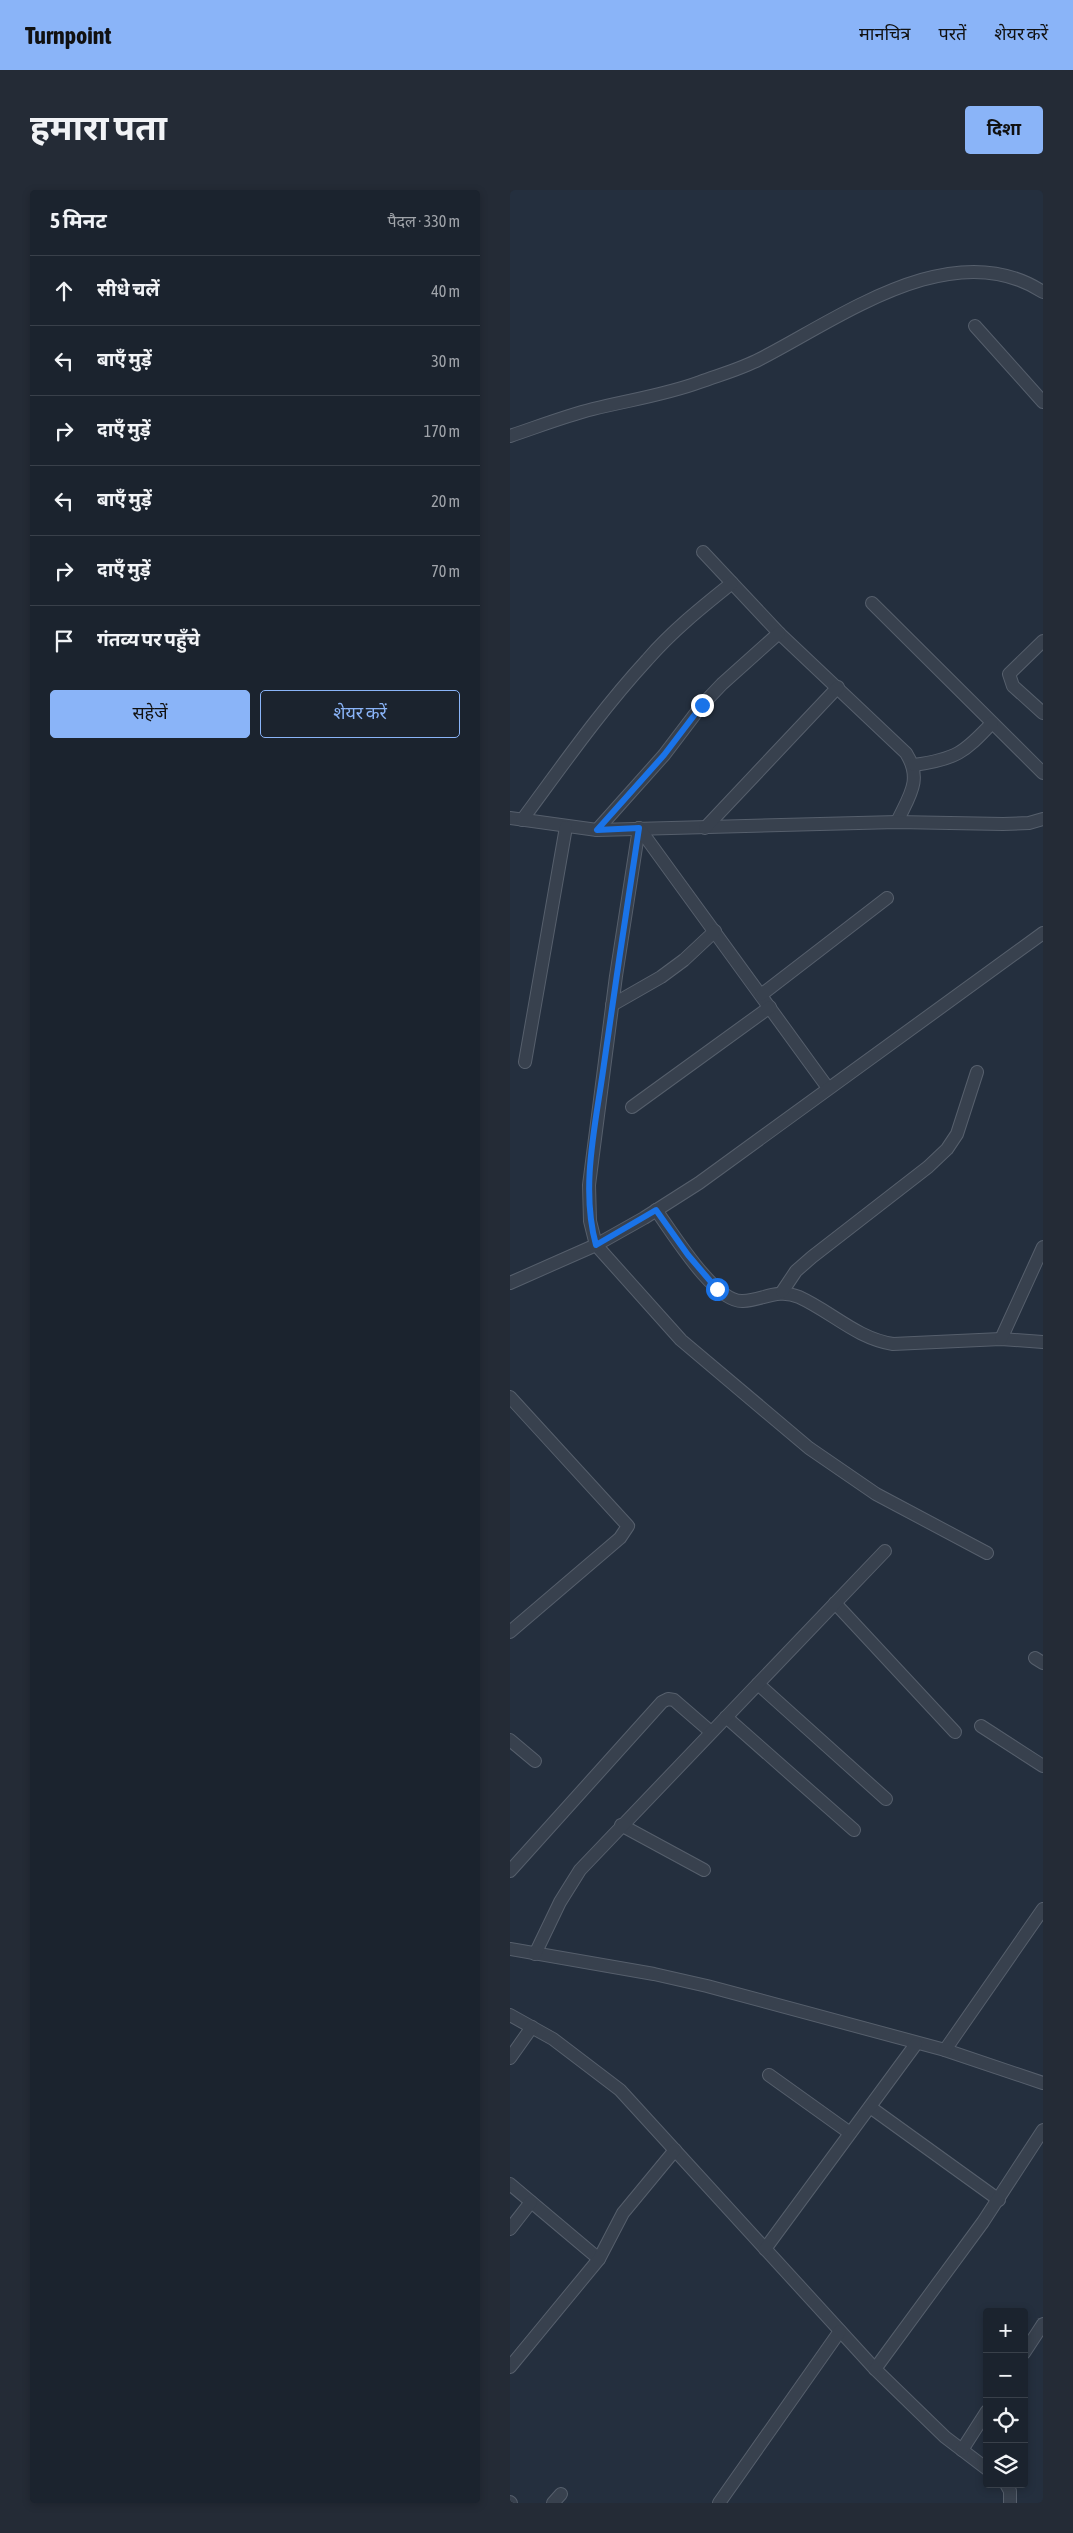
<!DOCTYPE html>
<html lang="hi">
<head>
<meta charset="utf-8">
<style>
	:root { --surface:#1b232e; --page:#242b36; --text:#f1f3f6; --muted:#a0a4aa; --line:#39404a; --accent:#8ab4f8 }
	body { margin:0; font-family:"Asap Condensed","Noto Sans Devanagari",sans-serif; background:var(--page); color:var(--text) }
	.controls { position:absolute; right:15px; bottom:15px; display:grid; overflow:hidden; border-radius:5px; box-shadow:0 2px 8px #0003 }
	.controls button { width:45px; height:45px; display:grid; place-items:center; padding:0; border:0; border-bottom:1px solid var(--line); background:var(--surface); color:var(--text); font:25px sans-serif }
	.stop { position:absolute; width:15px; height:15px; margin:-11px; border:4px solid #1a73e8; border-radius:50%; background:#fff }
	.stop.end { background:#1a73e8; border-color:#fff; box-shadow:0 1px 5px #0008 }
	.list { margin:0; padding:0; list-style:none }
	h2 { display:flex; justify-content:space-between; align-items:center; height:65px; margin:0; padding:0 20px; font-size:21px }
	h2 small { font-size:16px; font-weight:400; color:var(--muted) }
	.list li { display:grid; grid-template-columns:32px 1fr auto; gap:15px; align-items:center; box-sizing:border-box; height:70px; padding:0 20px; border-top:1px solid var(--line) }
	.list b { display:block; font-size:19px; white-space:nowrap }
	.list em { font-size:16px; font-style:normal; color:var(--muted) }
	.actions { display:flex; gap:10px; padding:15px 20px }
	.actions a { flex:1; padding:11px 0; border:1px solid var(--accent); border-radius:5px; text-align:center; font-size:18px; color:var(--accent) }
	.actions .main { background:var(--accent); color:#111 }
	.icon { flex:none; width:28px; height:28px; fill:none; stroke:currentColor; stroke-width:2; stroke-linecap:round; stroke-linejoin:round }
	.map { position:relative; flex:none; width:533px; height:2313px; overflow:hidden; border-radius:5px }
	header { display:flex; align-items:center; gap:30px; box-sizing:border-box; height:70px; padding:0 25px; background:var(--accent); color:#111 }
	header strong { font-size:24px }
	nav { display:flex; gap:28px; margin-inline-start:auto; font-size:18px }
	.intro { display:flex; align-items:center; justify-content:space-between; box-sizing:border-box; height:120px; padding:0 30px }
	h1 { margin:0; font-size:35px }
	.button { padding:12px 22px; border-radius:5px; background:var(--accent); color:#111; font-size:18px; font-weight:700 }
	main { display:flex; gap:30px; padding:0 30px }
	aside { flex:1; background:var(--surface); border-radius:5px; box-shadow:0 2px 8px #0003 }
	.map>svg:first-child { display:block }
</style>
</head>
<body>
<header>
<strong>Turnpoint</strong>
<nav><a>मानचित्र</a><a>परतें</a><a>शेयर करें</a></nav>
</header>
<div class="intro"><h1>हमारा पता</h1><a class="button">दिशा</a></div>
<main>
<aside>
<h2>5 मिनट<small>पैदल · 330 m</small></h2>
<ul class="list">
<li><svg class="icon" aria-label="ahead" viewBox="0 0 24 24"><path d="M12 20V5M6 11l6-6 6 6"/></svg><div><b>सीधे चलें</b></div><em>40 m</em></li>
<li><svg class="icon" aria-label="left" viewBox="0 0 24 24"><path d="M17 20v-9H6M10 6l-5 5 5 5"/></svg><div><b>बाएँ मुड़ें</b></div><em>30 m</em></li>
<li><svg class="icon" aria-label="right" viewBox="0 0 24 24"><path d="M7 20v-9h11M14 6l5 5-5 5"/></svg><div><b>दाएँ मुड़ें</b></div><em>170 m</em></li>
<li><svg class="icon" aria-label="left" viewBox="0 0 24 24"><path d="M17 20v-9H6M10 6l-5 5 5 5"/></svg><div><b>बाएँ मुड़ें</b></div><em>20 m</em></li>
<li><svg class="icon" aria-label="right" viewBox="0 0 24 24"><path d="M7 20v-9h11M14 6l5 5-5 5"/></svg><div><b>दाएँ मुड़ें</b></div><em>70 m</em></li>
<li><svg class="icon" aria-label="arrive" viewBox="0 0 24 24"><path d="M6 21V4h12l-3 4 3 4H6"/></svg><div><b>गंतव्य पर पहुँचे</b></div></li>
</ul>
<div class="actions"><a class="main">सहेजें</a><a>शेयर करें</a></div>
</aside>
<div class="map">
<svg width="533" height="2313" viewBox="0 0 533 2313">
	<rect width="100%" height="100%" fill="#242f3e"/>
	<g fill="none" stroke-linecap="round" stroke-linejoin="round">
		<g stroke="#565f6c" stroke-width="14">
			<g id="street">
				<path d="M465 136 533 212"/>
				<path d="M0 246C27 237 55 226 83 219 119 210 155 205 190 192 209 185 231 179 250 169 330 128 443 43 533 102"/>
				<path d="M193 362 269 443 396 563C413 590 399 606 387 632"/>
				<path d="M362 413 533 583"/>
				<path d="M533 451 499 484 503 496 533 523"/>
				<path d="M404 575C446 569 454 563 482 533"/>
				<path d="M0 628 87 640 387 632 493 634 519 633 533 629"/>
				<path d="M12 630C52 576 91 520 137 470 162 441 192 417 222 393"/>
				<path d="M129 638 106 786 79 995 80 1031 86 1055 171 1150 299 1258 366 1304 477 1363"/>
				<path d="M129 638 318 898"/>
				<path d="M195 638 328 497"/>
				<path d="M87 640 154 565 192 515 212 494 269 443"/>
				<path d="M251 805 377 708"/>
				<path d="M102 815 151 787 174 770 205 741"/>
				<path d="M15 872 56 637"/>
				<path d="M122 917 260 817"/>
				<path d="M146 1020C162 1042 205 1113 233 1111 253 1110 268 1098 289 1107 322 1122 346 1148 383 1154L491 1149 533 1152"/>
				<path d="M0 1093 86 1055 134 1028 189 993 533 743"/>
				<path d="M272 1102 286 1081 302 1067 418 977 437 959 447 944 467 882"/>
				<path d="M491 1149 533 1057"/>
				<path d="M0 1207 118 1336 110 1348 0 1442"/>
				<path d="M325 1413 445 1542"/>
				<path d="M525 1468 533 1473"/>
				<path d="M248 1494 376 1609"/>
				<path d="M216 1527 344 1640"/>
				<path d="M471 1536 533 1576"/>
				<path d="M0 1550 25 1571"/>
				<path d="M111 1635 194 1680"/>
				<path d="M0 1681 152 1512 158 1509 164 1510 201 1542"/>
				<path d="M0 1759 144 1784 197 1796 435 1860 533 1893"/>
				<path d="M25 1764 50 1712 70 1680 375 1361"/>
				<path d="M0 1825 43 1849 110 1900 365 2179 435 2247 477 2279"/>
				<path d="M435 1860 533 1719"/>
				<path d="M0 1868 22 1837"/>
				<path d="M259 1885 340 1943"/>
				<path d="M360 1917 489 2010"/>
				<path d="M0 1994 89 2069"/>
				<path d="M0 2039 21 2012"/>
				<path d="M255 2059 406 1854"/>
				<path d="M514 2163 533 2134"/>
				<path d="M0 2177 89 2069 113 2023 165 1960"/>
				<path d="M365 2179 473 2032 533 1940"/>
				<path d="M452 2260 477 2221"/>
				<path d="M496 2294 500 2301V2313"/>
				<path d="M0 2312 1 2313"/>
				<path d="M43 2313 51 2304"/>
				<path d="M209 2313 330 2141"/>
			</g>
		</g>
		<use href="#street" stroke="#38414e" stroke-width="12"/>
	</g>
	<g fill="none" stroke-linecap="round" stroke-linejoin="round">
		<path stroke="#1a73e8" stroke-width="6" d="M192 515 154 565 87 640 129 638C117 717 105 795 94 874 86 933 70 997 86 1055L146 1020 178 1065 207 1099"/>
	</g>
</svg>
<div class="controls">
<button>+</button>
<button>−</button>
<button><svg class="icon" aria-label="locate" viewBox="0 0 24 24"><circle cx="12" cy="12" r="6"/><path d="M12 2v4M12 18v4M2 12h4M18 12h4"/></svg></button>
<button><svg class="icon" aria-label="layers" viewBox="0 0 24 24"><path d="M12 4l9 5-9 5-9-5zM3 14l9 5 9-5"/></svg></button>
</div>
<div class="stop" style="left:207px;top:1099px"></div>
<div class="stop end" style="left:192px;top:515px"></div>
</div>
</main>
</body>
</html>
